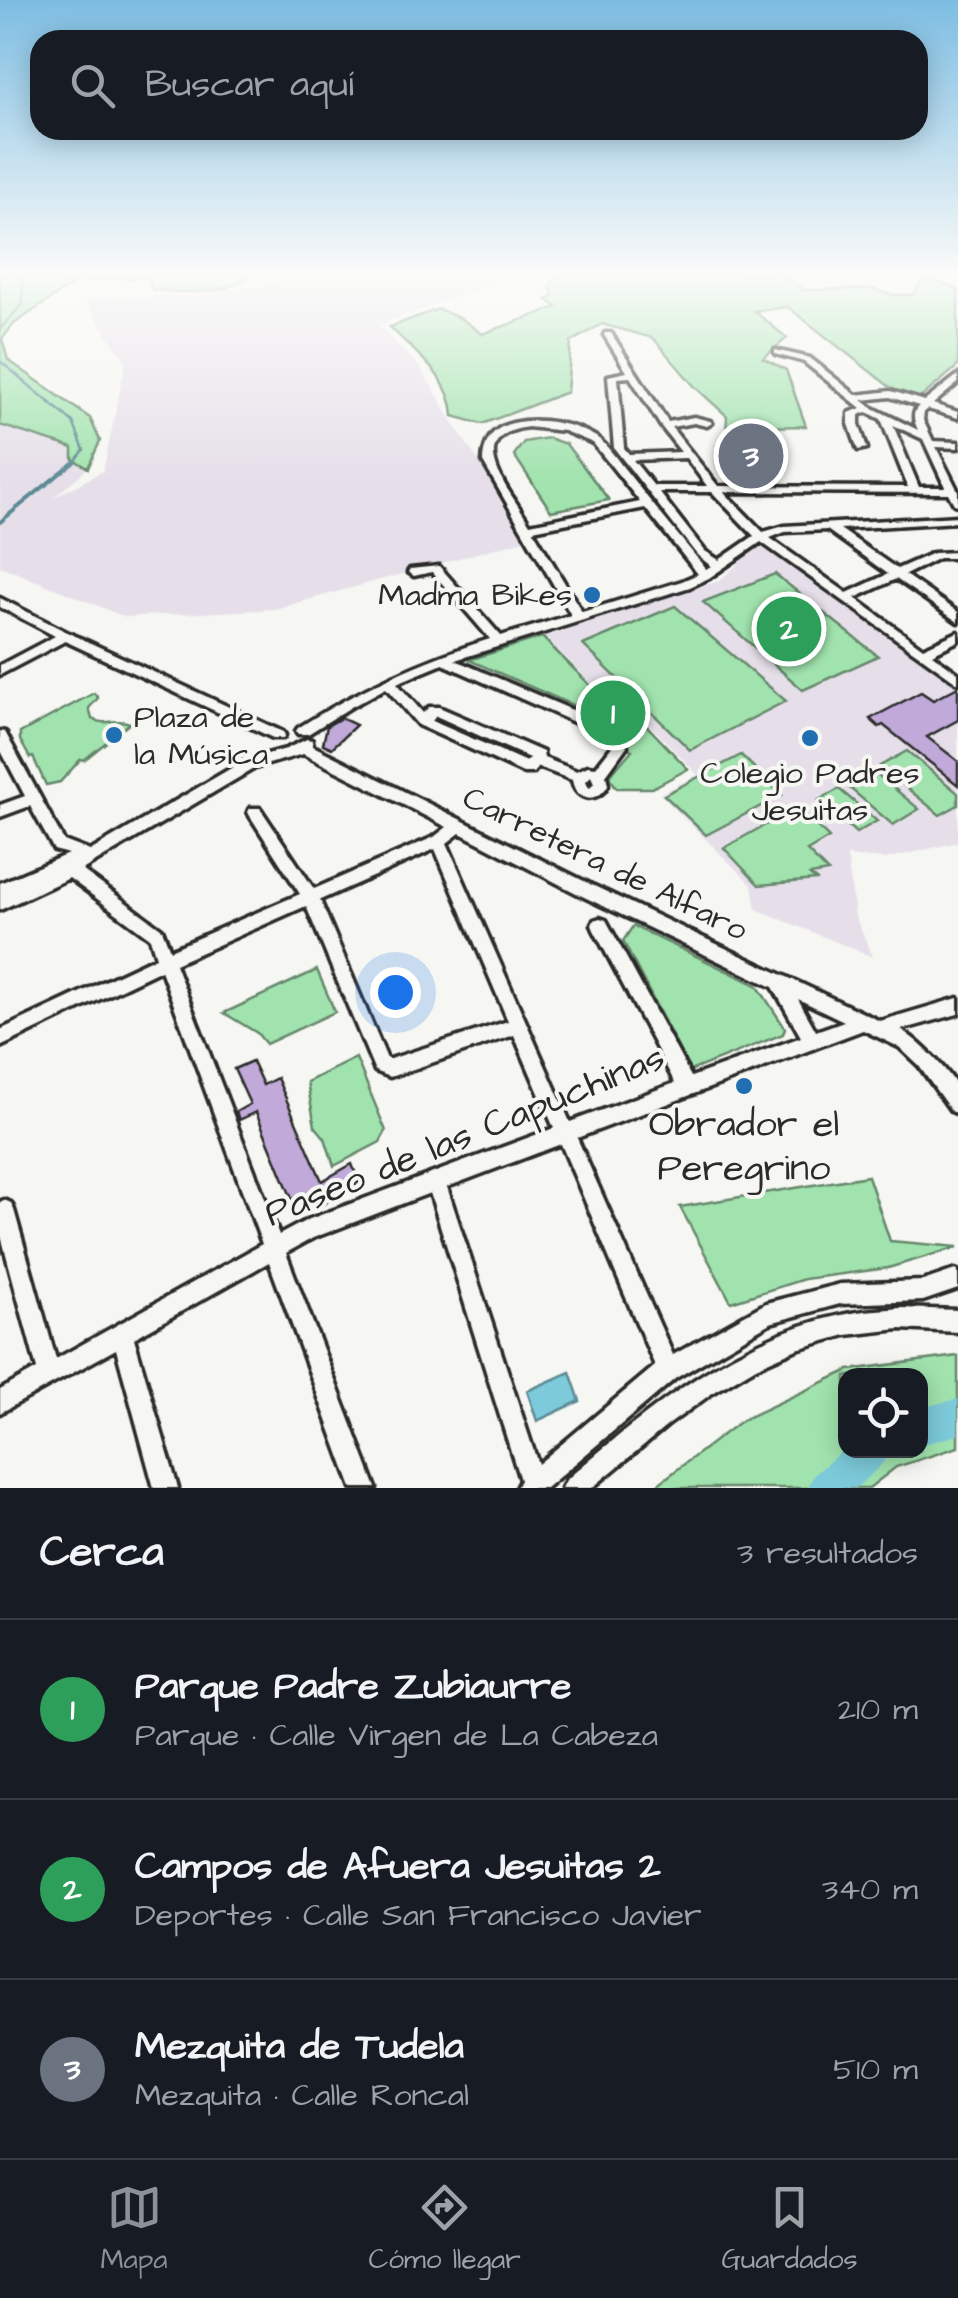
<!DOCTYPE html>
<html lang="es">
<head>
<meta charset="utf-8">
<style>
	:root { --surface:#171b24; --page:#20242c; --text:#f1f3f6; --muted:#9ea1a6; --line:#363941; --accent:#8c9099 }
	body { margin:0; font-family:"Architects Daughter",sans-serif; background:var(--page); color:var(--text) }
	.controls { position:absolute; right:30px; bottom:30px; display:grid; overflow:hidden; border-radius:20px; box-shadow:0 5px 25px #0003 }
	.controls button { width:90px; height:90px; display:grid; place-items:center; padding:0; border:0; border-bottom:2px solid var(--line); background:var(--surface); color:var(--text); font:50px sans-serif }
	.you { position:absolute; left:395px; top:992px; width:35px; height:35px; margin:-25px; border:8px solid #fff; border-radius:50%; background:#1a73e8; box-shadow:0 0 0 15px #1a73e833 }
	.badge { display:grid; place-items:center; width:65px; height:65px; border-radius:50%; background:var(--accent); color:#fff; font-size:32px; font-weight:700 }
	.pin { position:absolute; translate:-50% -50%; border:5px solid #fff; box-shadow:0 2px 10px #0006 }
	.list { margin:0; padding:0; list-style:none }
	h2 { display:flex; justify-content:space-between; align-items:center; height:130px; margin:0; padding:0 40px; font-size:42px }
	h2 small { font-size:32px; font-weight:400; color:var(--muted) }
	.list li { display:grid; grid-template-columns:65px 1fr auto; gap:30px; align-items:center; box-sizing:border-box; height:180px; padding:0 40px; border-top:2px solid var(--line) }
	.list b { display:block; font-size:38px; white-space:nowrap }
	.list p { margin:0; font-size:32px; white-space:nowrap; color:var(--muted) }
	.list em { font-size:32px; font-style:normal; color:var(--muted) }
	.icon { flex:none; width:55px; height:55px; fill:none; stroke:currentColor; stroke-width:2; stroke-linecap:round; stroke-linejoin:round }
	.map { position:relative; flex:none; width:958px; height:1488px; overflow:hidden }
	.search { position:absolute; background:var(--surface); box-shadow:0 5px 25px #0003; left:30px; right:30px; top:30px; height:110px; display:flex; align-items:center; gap:25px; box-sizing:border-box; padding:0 35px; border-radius:30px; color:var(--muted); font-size:38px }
	.sheet { height:670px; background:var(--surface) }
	nav { display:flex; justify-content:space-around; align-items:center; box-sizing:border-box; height:140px; border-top:2px solid var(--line); background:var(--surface); font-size:28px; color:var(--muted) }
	nav a { display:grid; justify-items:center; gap:5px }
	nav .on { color:var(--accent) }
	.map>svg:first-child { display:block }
</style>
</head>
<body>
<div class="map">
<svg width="958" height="1488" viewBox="0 0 958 1488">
	<rect width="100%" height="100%" fill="#f6f6f2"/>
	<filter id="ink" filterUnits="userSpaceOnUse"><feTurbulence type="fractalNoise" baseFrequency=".01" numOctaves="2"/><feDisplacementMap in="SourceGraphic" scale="20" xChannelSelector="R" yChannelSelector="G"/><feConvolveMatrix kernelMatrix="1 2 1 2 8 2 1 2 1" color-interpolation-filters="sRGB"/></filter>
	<g filter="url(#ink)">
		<g fill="#e6dfea">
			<path d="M349 272H465L481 275 494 284 378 325 420 367 462 437 519 519 525 540 275 609 125 617 0 566V425L73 448V459L88 468 53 498 103 471 126 362 84 300 201 294Z"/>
			<path d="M765 546 958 687V842L885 859 847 856 855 916 873 957 756 909 752 885 660 794 698 775 627 701 604 696 543 635 719 581 757 547Z"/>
		</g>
		<g fill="#a1e3ae" stroke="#66876c" stroke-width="2.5" fill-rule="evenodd">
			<path d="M0 272H256C226 296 189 293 153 290L148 277 77 281 14 324 2 339 8 360 90 418 100 441 88 468 73 459V448L0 425Z"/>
			<path d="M559 272H777L804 290 873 289 893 295H912L925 277 958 289V366L918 400 895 391 788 307 754 311 787 338 763 358 786 370 806 426 762 427 726 436 727 416 695 387 653 338 602 324 571 342 567 392 482 424 453 416C452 378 414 352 390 327L438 309 462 319 482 334 557 307 547 300 553 295 550 285Z"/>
			<path d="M548 438 566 444 609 500 551 511 514 455 524 442Z"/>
			<path d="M775 574 878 656 803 690 703 602Z"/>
			<path d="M675 606 786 701 690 750 583 645Z"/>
			<path d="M542 637 603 698 625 703 688 769 652 788H617L609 777 632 750 626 747 627 735 610 729 614 723 469 660Z"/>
			<path d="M94 693 98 698 89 708 92 719C106 727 118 717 130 723L84 760 81 759 60 782 46 785 33 757 30 758 20 740V733Z"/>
			<path d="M907 751 958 793V805L940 815 880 766Z"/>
			<path d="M741 755 782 795 706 835 664 795Z"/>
			<path d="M872 770 919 809 893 825 846 785Z"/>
			<path d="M839 789 877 821 856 833 819 800Z"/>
			<path d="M797 807 829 838 807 851 828 872 810 875 816 880 759 885 724 848Z"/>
			<path d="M633 926 757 985 785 1028 783 1034 690 1071 623 941Z"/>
			<path d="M317 970 335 1012 266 1044 257 1033 224 1013Z"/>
			<path d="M356 1058 386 1131 380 1142 334 1166 325 1138 315 1126 307 1082Z"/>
			<path d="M868 1176 890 1241 958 1247 888 1268 804 1279 731 1302 680 1207Z"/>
			<path d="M958 1356V1447L896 1467 869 1488H653L742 1420 849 1370ZM846 1376H920V1450H846Z"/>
		</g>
		<path fill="#7ccada" stroke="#5c8a94" stroke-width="2.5" d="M570 1372 580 1401 537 1421 527 1391Z"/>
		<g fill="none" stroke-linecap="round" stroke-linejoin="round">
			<g stroke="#5c8a94" stroke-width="2.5">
				<path d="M0 329 23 304 22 277"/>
				<path d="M0 361 73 422 84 450 72 465"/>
			</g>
			<path stroke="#5c8a94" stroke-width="4" d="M0 522 74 462"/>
			<g fill="#7ccada" fill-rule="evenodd">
				<path d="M958 1399V1435L920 1445V1408Z"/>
				<path d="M846 1447V1450H888L883 1463 856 1488H808L814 1475Z"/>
			</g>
		</g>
		<g fill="#c1aad9" stroke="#2b2b2b" stroke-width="2.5">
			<path d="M958 687V720L927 737 958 761V785L883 725 879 727 870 719 921 692 933 700Z"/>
			<path d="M341 718 356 725 332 748 323 744 327 726Z"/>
			<path d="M252 1061 263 1085 277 1078 322 1181 352 1164 359 1182 317 1208 302 1207 292 1199 256 1112 239 1120 236 1112 250 1104 234 1069Z"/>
		</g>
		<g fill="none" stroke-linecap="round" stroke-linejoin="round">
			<g stroke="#2b2b2b" stroke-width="7">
				<g id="minor">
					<path d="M605 333H611L668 422 694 417 710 421 712 423 707 426 694 423 671 427 718 486 908 487 881 419 867 412 859 415V424L867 448 858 450 849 424V413L861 408 804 362 775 354V350L810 358 856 395 891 391 925 401 958 375V383L933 404 958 412V418L928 409 924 412 923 420 933 441 958 442V448L936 447 958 491V505L954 504 948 493 724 492 763 532 784 526 958 516V522L840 529 897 569 933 553 958 552V558H939L905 575 958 612V622L896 579 855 598 923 648 958 632V641L932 654 958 673V683L761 542 709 578 690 587 455 660 624 732 627 746 606 775 608 785C598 804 575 801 572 780L538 767 533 773H523L418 725 386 688 351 707 308 734H298L296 731 298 728C359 689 422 660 490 639L432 572 414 576 408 572 410 569 439 566 501 636 571 615 483 462C484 442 491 428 513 423 538 417 574 423 596 437 608 445 618 461 627 472 653 505 680 537 706 569L711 566 697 555 614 448 608 376 627 372 604 335ZM630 377 660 425 681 452 629 454 624 448 618 378ZM890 397 919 406C911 413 914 421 918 430L871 407 862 400ZM893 425 923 439 945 487H919ZM528 427 564 431 593 443 640 502 530 524C510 491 461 436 528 427ZM686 458 707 486H654L633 460ZM659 492H712L754 536 719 560 705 551ZM645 508 698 574 682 581 582 612 533 530ZM827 530 888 574 847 593 770 538 785 532ZM443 664 612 739 613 745 596 767 588 766 577 771 544 758 543 752 439 707H429L423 713 397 683ZM436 716 529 758 526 762 432 721ZM591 776 594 783 589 788 586 781Z"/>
					<path d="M0 598 69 633 283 732 285 735 283 738H273L65 641 0 675V665L55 636 0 607Z"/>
					<path d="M0 731 5 732 64 841 90 851 245 760 286 749 307 739 312 740 313 746 594 886 880 1021 958 998V1014L901 1030C916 1038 952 1073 958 1089 958 1096 958 1107 958 1114L951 1111 919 1066 899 1047 863 1030 577 1138 673 1355 766 1303 840 1284 923 1281 955 1270 958 1271V1289L923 1301 840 1304 770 1323 676 1378 546 1488H516L520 1480 430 1193 313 1238 286 1253 376 1488H352L269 1262 134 1338 178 1488H154L116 1349 0 1413V1390L37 1369 0 1232V1202L4 1200 11 1203 14 1210 56 1359 262 1244 161 970 0 1047V1030L156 957 150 938 69 878 0 910V883L68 854 54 850 30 806 0 817V805L25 796 0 749ZM303 754 447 827 434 837 314 889 260 808H250L248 812 250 816 300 894 170 950 162 929 82 870 255 768ZM460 833 582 896 773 987 801 1037 691 1077 606 920 600 918 594 920 592 925 594 930 675 1083 570 1122 447 843ZM435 849 508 1021 390 1059H387L320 900ZM306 906 375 1071 390 1077 514 1035 554 1128 307 1220 279 1235 175 964ZM798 999 844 1021 816 1031ZM561 1144 655 1366 538 1464 447 1187Z"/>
					<path d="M900 1308 958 1310V1332L900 1329 846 1335 797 1349 756 1367 711 1394 668 1425 592 1488H562L566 1480C648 1410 737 1335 846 1314 864 1310 882 1310 900 1308Z"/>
				</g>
			</g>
			<use href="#minor" fill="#f6f6f2" fill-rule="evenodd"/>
		</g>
	</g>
	<linearGradient id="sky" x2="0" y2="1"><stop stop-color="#7dbde2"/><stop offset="0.57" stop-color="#fbfbf9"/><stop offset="1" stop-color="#fbfbf9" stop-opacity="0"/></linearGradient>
	<rect width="958" height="481" fill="url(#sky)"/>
	<g fill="#1f6fb2" stroke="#f6f6f2" stroke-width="4">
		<circle cx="592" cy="595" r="10"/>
		<circle cx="114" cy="735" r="10"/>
		<circle cx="810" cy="738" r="10"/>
		<circle cx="744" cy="1086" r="10"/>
	</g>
	<g text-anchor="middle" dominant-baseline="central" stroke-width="8" stroke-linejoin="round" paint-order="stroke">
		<g font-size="32" fill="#2b2b2b" stroke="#f6f6f2" text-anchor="end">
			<text x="572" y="595">Madma Bikes</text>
			<text x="134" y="717" text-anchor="start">Plaza de<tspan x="134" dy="37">la Música</tspan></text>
			<text x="810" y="773" text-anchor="middle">Colegio Padres<tspan x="810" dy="37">Jesuitas</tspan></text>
		</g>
		<g font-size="32" fill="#2b2b2b" stroke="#f6f6f2">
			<text transform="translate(605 864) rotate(26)">Carretera de Alfaro</text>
		</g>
		<g font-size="38" fill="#2b2b2b" stroke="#f6f6f2">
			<text x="744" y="1125">Obrador el<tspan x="744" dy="44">Peregrino</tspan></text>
		</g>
		<g font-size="38" fill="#2b2b2b" stroke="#f6f6f2">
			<text transform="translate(465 1136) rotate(-22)">Paseo de las Capuchinas</text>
		</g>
	</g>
</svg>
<div class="controls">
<button><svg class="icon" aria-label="locate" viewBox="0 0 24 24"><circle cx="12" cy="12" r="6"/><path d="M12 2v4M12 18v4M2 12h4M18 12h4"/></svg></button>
</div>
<div class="you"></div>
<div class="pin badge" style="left:613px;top:713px;background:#2e9e5b">1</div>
<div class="pin badge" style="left:789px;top:629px;background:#2e9e5b">2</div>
<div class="pin badge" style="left:751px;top:456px;background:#6b7280">3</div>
<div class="search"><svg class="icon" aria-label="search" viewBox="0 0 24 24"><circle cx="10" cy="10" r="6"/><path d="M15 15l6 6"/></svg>Buscar aquí</div>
</div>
<section class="sheet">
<h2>Cerca<small>3 resultados</small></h2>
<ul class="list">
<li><span class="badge" style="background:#2e9e5b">1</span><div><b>Parque Padre Zubiaurre</b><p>Parque · Calle Virgen de La Cabeza</p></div><em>210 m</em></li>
<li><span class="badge" style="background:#2e9e5b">2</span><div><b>Campos de Afuera Jesuitas 2</b><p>Deportes · Calle San Francisco Javier</p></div><em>340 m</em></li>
<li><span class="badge" style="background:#6b7280">3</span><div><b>Mezquita de Tudela</b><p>Mezquita · Calle Roncal</p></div><em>510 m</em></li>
</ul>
</section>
<nav>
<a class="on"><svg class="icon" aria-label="map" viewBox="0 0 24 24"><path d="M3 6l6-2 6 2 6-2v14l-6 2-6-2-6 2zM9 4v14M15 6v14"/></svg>Mapa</a>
<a><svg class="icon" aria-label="directions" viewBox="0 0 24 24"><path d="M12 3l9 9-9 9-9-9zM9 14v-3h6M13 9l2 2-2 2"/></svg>Cómo llegar</a>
<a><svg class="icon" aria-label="saved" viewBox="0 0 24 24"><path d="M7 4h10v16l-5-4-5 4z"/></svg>Guardados</a>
</nav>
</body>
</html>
